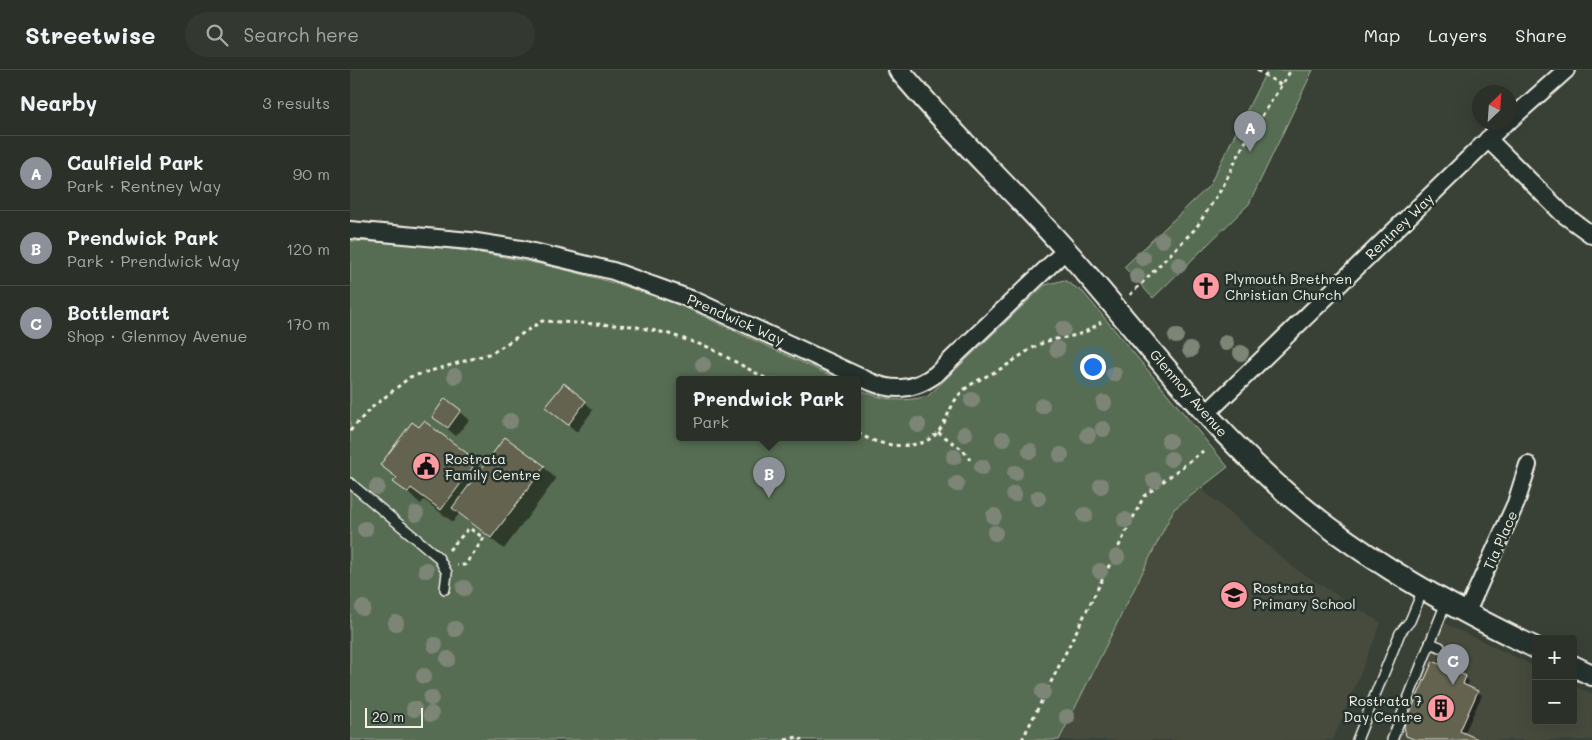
<!DOCTYPE html>
<html lang="en">
<head>
<meta charset="utf-8">
<style>
	:root { --surface:#2b3129; --page:#333931; --text:#f1f3f6; --muted:#a6a9a8; --line:#474c46; --accent:#8c9099 }
	body { margin:0; font-family:Mali,sans-serif; background:var(--page); color:var(--text) }
	.controls { position:absolute; right:15px; bottom:15px; display:grid; overflow:hidden; border-radius:5px; box-shadow:0 5px 20px #0002 }
	.controls button { width:45px; height:45px; display:grid; place-items:center; padding:0; border:0; border-bottom:1px solid var(--line); background:var(--surface); color:var(--text); font:25px sans-serif }
	.compass { position:absolute; left:1122px; top:15px; width:45px; height:45px; border-radius:50%; background:var(--surface); box-shadow:0 5px 20px #0002; rotate:25deg }
	.scale { position:absolute; left:15px; bottom:12px; width:58px; box-sizing:border-box; padding-left:5px; border:2px solid #f4f1e8; border-top:0; font-size:14px; line-height:18px; white-space:nowrap; color:#f4f1e8; -webkit-text-stroke:4px #26332d; paint-order:stroke }
	.you { position:absolute; left:742px; top:296px; width:18px; height:18px; margin:-12px; border:4px solid #fff; border-radius:50%; background:#1a73e8; box-shadow:0 0 0 8px #1a73e833 }
	.badge { display:grid; place-items:center; width:32px; height:32px; border-radius:50%; background:var(--accent); color:#fff; font-size:16px; font-weight:700 }
	.pin { position:absolute; translate:-50% -41px; filter:drop-shadow(0 1px 2px #0008) }
	.pin::after { content:''; position:absolute; top:26px; width:18px; height:15px; background:inherit; clip-path:polygon(0 0,100% 0,50% 100%) }
	.popup { position:absolute; left:326px; top:306px; width:185px; height:65px; box-sizing:border-box; display:grid; place-content:center; border-radius:5px; background:var(--surface); filter:drop-shadow(0 1px 4px #0005); font-size:16px; white-space:nowrap; color:var(--muted) }
	.popup b { font-size:19px; color:var(--text) }
	.popup::after { content:''; position:absolute; left:50%; top:100%; margin-left:-10px; border:10px solid transparent; border-top-color:var(--surface) }
	.list { margin:0; padding:0; list-style:none }
	h2 { display:flex; justify-content:space-between; align-items:center; height:65px; margin:0; padding:0 20px; font-size:21px }
	h2 small { font-size:16px; font-weight:400; color:var(--muted) }
	.list li { display:grid; grid-template-columns:32px 1fr auto; gap:15px; align-items:center; box-sizing:border-box; height:75px; padding:0 20px; border-top:1px solid var(--line) }
	.list b { display:block; font-size:19px; white-space:nowrap }
	.list p { margin:0; font-size:16px; white-space:nowrap; color:var(--muted) }
	.list em { font-size:16px; font-style:normal; color:var(--muted) }
	.icon { flex:none; width:28px; height:28px; fill:none; stroke:currentColor; stroke-width:2; stroke-linecap:round; stroke-linejoin:round }
	.map { position:relative; flex:none; width:1242px; height:670px; overflow:hidden }
	header { display:flex; align-items:center; gap:30px; box-sizing:border-box; height:70px; padding:0 25px; background:var(--surface); border-bottom:1px solid var(--line) }
	header strong { font-size:24px }
	nav { display:flex; gap:28px; margin-inline-start:auto; font-size:18px }
	.search { width:350px; height:45px; background:var(--page); display:flex; align-items:center; gap:12px; box-sizing:border-box; padding:0 18px; border-radius:28px; color:var(--muted); font-size:19px }
	main { display:flex }
	aside { flex:1; background:var(--surface) }
	.map>svg:first-child { display:block }
</style>
</head>
<body>
<header>
<strong>Streetwise</strong>
<div class="search"><svg class="icon" aria-label="search" viewBox="0 0 24 24"><circle cx="10" cy="10" r="6"/><path d="M15 15l6 6"/></svg>Search here</div>
<nav><a>Map</a><a>Layers</a><a>Share</a></nav>
</header>
<main>
<aside>
<h2>Nearby<small>3 results</small></h2>
<ul class="list">
<li><span class="badge">A</span><div><b>Caulfield Park</b><p>Park · Rentney Way</p></div><em>90 m</em></li>
<li><span class="badge">B</span><div><b>Prendwick Park</b><p>Park · Prendwick Way</p></div><em>120 m</em></li>
<li><span class="badge">C</span><div><b>Bottlemart</b><p>Shop · Glenmoy Avenue</p></div><em>170 m</em></li>
</ul>
</aside>
<div class="map">
<svg width="1242" height="670" viewBox="0 0 1242 670">
	<rect width="100%" height="100%" fill="#394137"/>
	<filter id="ink" filterUnits="userSpaceOnUse"><feTurbulence type="fractalNoise" baseFrequency=".02" numOctaves="2"/><feDisplacementMap in="SourceGraphic" scale="10" xChannelSelector="R" yChannelSelector="G"/><feConvolveMatrix kernelMatrix="1 2 1 2 8 2 1 2 1" color-interpolation-filters="sRGB"/></filter>
	<g filter="url(#ink)">
		<g fill="#464b3e">
			<path d="M851 418 944 498 1031 553 983 670H709L824 439Z"/>
			<path d="M1083 548 1186 597V651H1223V615L1242 624V670H1034Z"/>
		</g>
		<g fill="#566d52" stroke="#a5af9d">
			<path d="M917 0H963L899 134 803 228 774 197 859 116Z"/>
			<path d="M0 171C102 174 205 192 301 225 328 233 353 246 378 258 415 275 451 292 488 309H330V367H508V319C532 330 552 333 578 326L695 215 714 210 733 222 878 397 824 439 709 670H0Z"/>
		</g>
		<g fill="#0007">
			<path d="M95 330 119 350 106 366 83 347Z"/>
			<path d="M235 332 243 340 227 362 197 337Z"/>
			<path d="M117 385 129 397 126 402 129 404 194 397 206 409 154 479 109 444 103 452 74 430 71 434 45 412 47 410 32 395Z"/>
			<path d="M1084 593 1115 608 1119 611 1117 617 1132 625 1114 664 1127 670H1064L1057 665Z"/>
		</g>
		<g fill="#64634f" stroke="#f4f1e8">
			<path d="M214 313 236 331 218 355 195 337Z"/>
			<path d="M95 328 111 340 98 358 82 347Z"/>
			<path d="M74 351 118 384 113 390 123 397 91 440 61 418 58 423 43 412 47 408 30 395 62 352 69 357Z"/>
			<path d="M155 367 195 396 141 468 102 438Z"/>
			<path d="M1083 591 1116 606 1113 614 1128 621 1110 661 1130 670H1066L1056 666 1054 656Z"/>
		</g>
		<g fill="none" stroke-linecap="round" stroke-linejoin="round">
			<g stroke="#f4f1e8" stroke-width="12">
				<g id="service">
					<path d="M0 413 88 487 97 503 95 519"/>
					<path d="M1090 577 1080 573 1096 533"/>
					<path d="M1007 670 1050 563 1060 551 1073 520"/>
					<path d="M1042 670 1080 573"/>
				</g>
			</g>
			<g stroke="#f4f1e8" stroke-width="20">
				<g id="minor">
					<path d="M1160 50 1216 0"/>
					<path d="M1138 69 1213 144 1242 165"/>
					<path d="M0 160 120 171 171 179 263 201 346 231 521 312C544 322 565 320 586 304L716 180"/>
					<path d="M856 344 1156 52"/>
					<path d="M1116 544 1166 433 1178 395"/>
				</g>
			</g>
			<g stroke="#f4f1e8" stroke-width="24">
				<g id="tertiary">
					<path d="M549 0C601 63 661 118 715 179 780 252 838 331 909 398 990 476 1086 530 1186 578"/>
					<path d="M1223 596 1242 605"/>
				</g>
			</g>
			<g stroke="#f4f1e8" stroke-width="3" stroke-dasharray="4 4" stroke-linecap="butt">
				<path d="M907 0 931 15"/>
				<path d="M780 225 846 158 872 118 893 76 941 0"/>
				<path d="M0 361 20 339 60 307 142 283 192 251 282 256 316 263 358 277 417 309"/>
				<path d="M588 362 613 380 620 390"/>
				<path d="M508 363C525 374 550 379 571 373 599 364 595 335 615 319 626 310 640 305 652 298 666 290 679 278 695 272 719 264 727 270 751 252"/>
				<path d="M99 480 119 458 134 468 115 495H107"/>
				<path d="M435 670 447 667 452 670"/>
				<path d="M672 670 794 426 853 381"/>
			</g>
			<use href="#service" stroke="#26332d" stroke-width="9"/>
			<use href="#minor" stroke="#26332d" stroke-width="16"/>
			<use href="#tertiary" stroke="#26332d" stroke-width="20"/>
		</g>
		<g fill="#7d8577">
			<circle cx="812" cy="170" r="8"/>
			<circle cx="793" cy="188" r="8"/>
			<circle cx="829" cy="195" r="8"/>
			<circle cx="787" cy="206" r="8"/>
			<circle cx="713" cy="259" r="8"/>
			<circle cx="826" cy="266" r="8"/>
			<circle cx="876" cy="273" r="8"/>
			<circle cx="707" cy="279" r="8"/>
			<circle cx="840" cy="280" r="8"/>
			<circle cx="891" cy="283" r="8"/>
			<circle cx="353" cy="295" r="8"/>
			<circle cx="764" cy="304" r="8"/>
			<circle cx="105" cy="306" r="8"/>
			<circle cx="622" cy="330" r="8"/>
			<circle cx="754" cy="333" r="8"/>
			<circle cx="692" cy="336" r="8"/>
			<circle cx="160" cy="351" r="8"/>
			<circle cx="568" cy="355" r="8"/>
			<circle cx="753" cy="359" r="8"/>
			<circle cx="615" cy="364" r="8"/>
			<circle cx="738" cy="365" r="8"/>
			<circle cx="653" cy="369" r="8"/>
			<circle cx="819" cy="371" r="8"/>
			<circle cx="680" cy="381" r="8"/>
			<circle cx="711" cy="385" r="8"/>
			<circle cx="604" cy="387" r="8"/>
			<circle cx="821" cy="389" r="8"/>
			<circle cx="632" cy="397" r="8"/>
			<circle cx="665" cy="403" r="8"/>
			<circle cx="804" cy="410" r="8"/>
			<circle cx="607" cy="414" r="8"/>
			<circle cx="751" cy="416" r="8"/>
			<circle cx="27" cy="417" r="8"/>
			<circle cx="664" cy="424" r="8"/>
			<circle cx="688" cy="428" r="8"/>
			<circle cx="66" cy="444" r="8"/>
			<circle cx="735" cy="445" r="8"/>
			<circle cx="644" cy="446" r="8"/>
			<circle cx="775" cy="450" r="8"/>
			<circle cx="15" cy="459" r="8"/>
			<circle cx="645" cy="463" r="8"/>
			<circle cx="767" cy="487" r="8"/>
			<circle cx="76" cy="500" r="8"/>
			<circle cx="750" cy="501" r="8"/>
			<circle cx="114" cy="518" r="8"/>
			<circle cx="13" cy="538" r="8"/>
			<circle cx="46" cy="553" r="8"/>
			<circle cx="105" cy="559" r="8"/>
			<circle cx="85" cy="575" r="8"/>
			<circle cx="98" cy="589" r="8"/>
			<circle cx="74" cy="606" r="8"/>
			<circle cx="693" cy="622" r="8"/>
			<circle cx="81" cy="628" r="8"/>
			<circle cx="64" cy="639" r="8"/>
			<circle cx="81" cy="644" r="8"/>
			<circle cx="717" cy="647" r="8"/>
		</g>
	</g>
	<defs>
		<g id="church-disc" transform="scale(1.4375)"><circle r="9.5" fill="#ff9aa2" stroke="#26332d"/><path d="M-1.2-6h2.4v3.5h3.3v2.4h-3.3V6h-2.4V-.1h-3.3v-2.4h3.3Z" fill="#111"/></g>
		<g id="civic-disc" transform="scale(1.4375)"><circle r="9.5" fill="#ff9aa2" stroke="#26332d"/><path d="M-.6-6.5H3V-4.5H.6V-3L4-1V1h2V6H-6V1h2V-1L-.6-3ZM-1.2 2.5V6h2.4V2.5Z" fill="#111"/></g>
		<g id="school-disc" transform="scale(1.4375)"><circle r="9.5" fill="#ff9aa2" stroke="#26332d"/><path d="M0-5L7-2L0 1L-7-2ZM-4 1L0 2.5L4 1V4Q0 6-4 4Z" fill="#111"/></g>
		<g id="building-disc" transform="scale(1.4375)"><circle r="9.5" fill="#ff9aa2" stroke="#26332d"/><path d="M-4-6H4V6H1V3H-1V6H-4ZM-2.5-4.3h1.7v1.8h-1.7ZM.8-4.3h1.7v1.8H.8ZM-2.5-1h1.7V.8h-1.7ZM.8-1h1.7V.8H.8Z" fill="#111"/></g>
	</defs>
	<g fill-rule="evenodd">
		<use href="#church-disc" x="856" y="216"/>
		<use href="#civic-disc" x="76" y="396"/>
		<use href="#school-disc" x="884" y="525"/>
		<use href="#building-disc" x="1091" y="638"/>
	</g>
	<g text-anchor="middle" dominant-baseline="central" stroke-width="5" stroke-linejoin="round" paint-order="stroke">
		<g font-size="14" fill="#f4f1e8" stroke="#26332d">
			<text transform="translate(1049 156) rotate(-44)">Rentney Way</text>
			<text transform="translate(386 249) rotate(24)">Prendwick Way</text>
			<text transform="translate(839 323) rotate(49)">Glenmoy Avenue</text>
			<text transform="translate(1150 470) rotate(-66)">Tia Place</text>
		</g>
		<g font-size="14" fill="#f4f1e8" stroke="#26332d" text-anchor="start">
			<text x="875" y="208">Plymouth Brethren<tspan x="875" dy="16">Christian Church</tspan></text>
			<text x="95" y="388">Rostrata<tspan x="95" dy="16">Family Centre</tspan></text>
			<text x="903" y="517">Rostrata<tspan x="903" dy="16">Primary School</tspan></text>
			<text x="1072" y="630" text-anchor="end">Rostrata 7<tspan x="1072" dy="16">Day Centre</tspan></text>
		</g>
	</g>
</svg>
<div class="controls">
<button>+</button>
<button>−</button>
</div>
<svg class="compass" viewBox="-18 -18 36 36"><path d="M0-13l5 13h-10z" fill="#e53935"/><path d="M0 13l5-13h-10z" fill="#a6a9a8"/></svg>
<div class="scale">20 m</div>
<div class="you"></div>
<div class="pin badge" style="left:900px;top:82px">A</div>
<div class="pin badge" style="left:419px;top:428px">B</div>
<div class="popup"><b>Prendwick Park</b>Park</div>
<div class="pin badge" style="left:1103px;top:615px">C</div>
</div>
</main>
</body>
</html>
